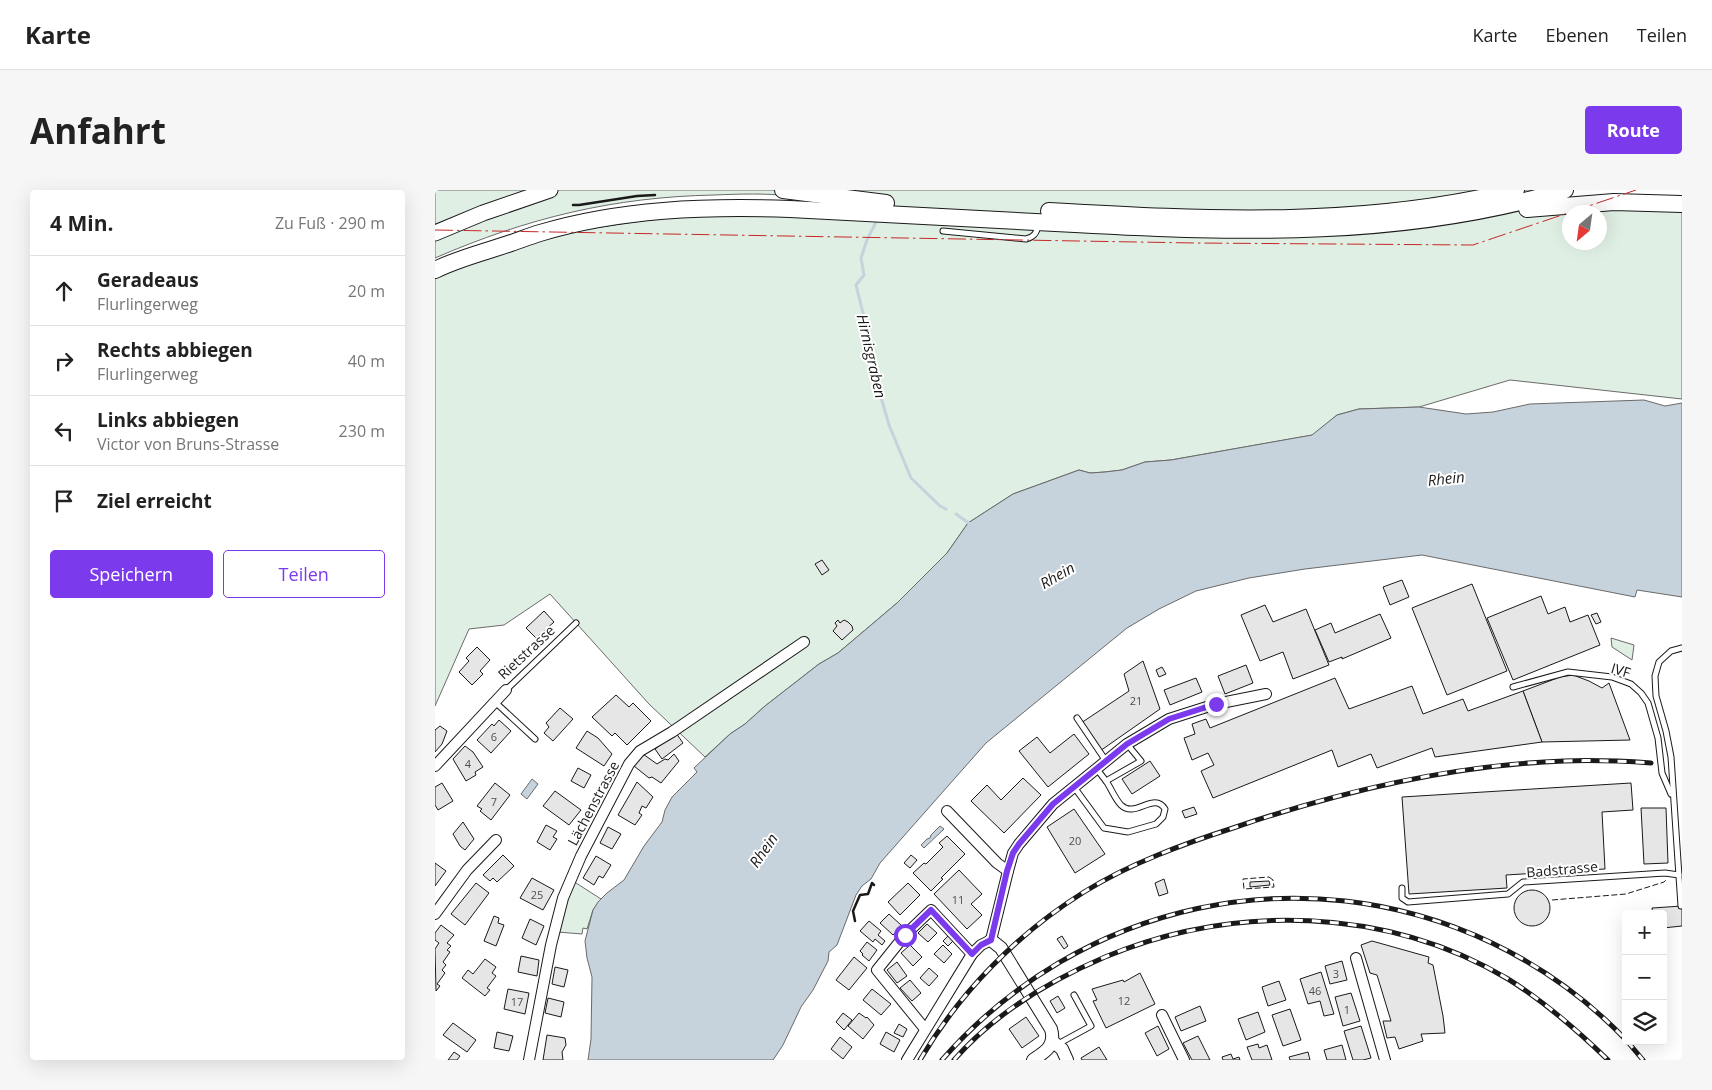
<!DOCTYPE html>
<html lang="de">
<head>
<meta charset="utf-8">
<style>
	:root { --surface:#fff; --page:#f6f6f6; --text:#222; --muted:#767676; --line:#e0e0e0; --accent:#7c3aed }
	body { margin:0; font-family:"Open Sans",sans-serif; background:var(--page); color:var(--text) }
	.controls { position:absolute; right:15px; bottom:15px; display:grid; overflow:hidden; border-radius:5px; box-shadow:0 5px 20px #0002 }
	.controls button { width:45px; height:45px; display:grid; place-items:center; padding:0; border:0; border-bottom:1px solid var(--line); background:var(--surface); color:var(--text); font:25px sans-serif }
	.compass { position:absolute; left:1127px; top:15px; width:45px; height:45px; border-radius:50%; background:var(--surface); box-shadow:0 5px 20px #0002; rotate:209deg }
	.stop { position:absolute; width:15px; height:15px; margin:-11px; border:4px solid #7c3aed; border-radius:50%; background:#fff }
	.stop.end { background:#7c3aed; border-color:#fff; box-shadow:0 1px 5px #0008 }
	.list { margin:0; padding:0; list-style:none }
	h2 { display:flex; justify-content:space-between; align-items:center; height:65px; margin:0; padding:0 20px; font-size:21px }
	h2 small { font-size:16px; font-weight:400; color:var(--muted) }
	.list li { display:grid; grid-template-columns:32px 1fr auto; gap:15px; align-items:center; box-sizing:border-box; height:70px; padding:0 20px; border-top:1px solid var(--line) }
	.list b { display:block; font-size:19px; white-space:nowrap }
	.list p { margin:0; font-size:16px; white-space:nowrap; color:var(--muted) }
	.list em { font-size:16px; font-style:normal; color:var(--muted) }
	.actions { display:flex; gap:10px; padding:15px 20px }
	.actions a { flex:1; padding:11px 0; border:1px solid var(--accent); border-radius:5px; text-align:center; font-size:18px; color:var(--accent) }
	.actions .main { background:var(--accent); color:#fff }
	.icon { flex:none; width:28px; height:28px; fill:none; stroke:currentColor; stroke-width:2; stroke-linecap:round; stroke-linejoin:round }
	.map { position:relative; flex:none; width:1247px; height:870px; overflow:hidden; border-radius:5px }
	header { display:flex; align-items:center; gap:30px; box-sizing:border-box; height:70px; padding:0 25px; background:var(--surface); border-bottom:1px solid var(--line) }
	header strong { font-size:24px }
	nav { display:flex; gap:28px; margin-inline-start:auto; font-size:18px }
	.intro { display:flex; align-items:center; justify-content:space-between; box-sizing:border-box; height:120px; padding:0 30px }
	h1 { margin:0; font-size:35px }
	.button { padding:12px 22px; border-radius:5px; background:var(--accent); color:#fff; font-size:18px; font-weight:700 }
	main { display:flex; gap:30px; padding:0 30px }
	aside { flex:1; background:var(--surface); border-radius:5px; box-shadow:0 5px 20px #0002 }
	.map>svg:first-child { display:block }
</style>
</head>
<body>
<header>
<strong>Karte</strong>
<nav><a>Karte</a><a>Ebenen</a><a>Teilen</a></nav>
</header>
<div class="intro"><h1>Anfahrt</h1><a class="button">Route</a></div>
<main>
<aside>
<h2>4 Min.<small>Zu Fuß · 290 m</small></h2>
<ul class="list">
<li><svg class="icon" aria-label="ahead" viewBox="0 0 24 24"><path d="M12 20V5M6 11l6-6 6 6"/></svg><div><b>Geradeaus</b><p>Flurlingerweg</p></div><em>20 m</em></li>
<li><svg class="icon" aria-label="right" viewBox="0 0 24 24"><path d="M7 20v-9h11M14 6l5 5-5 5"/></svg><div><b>Rechts abbiegen</b><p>Flurlingerweg</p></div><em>40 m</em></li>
<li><svg class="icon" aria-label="left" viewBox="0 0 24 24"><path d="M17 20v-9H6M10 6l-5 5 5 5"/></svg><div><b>Links abbiegen</b><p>Victor von Bruns-Strasse</p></div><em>230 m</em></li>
<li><svg class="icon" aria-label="arrive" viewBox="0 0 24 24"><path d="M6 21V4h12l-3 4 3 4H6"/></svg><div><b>Ziel erreicht</b></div></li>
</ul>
<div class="actions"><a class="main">Speichern</a><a>Teilen</a></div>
</aside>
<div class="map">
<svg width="1247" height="870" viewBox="0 0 1247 870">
	<rect width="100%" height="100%" fill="#fff"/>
	<g fill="#e0efe3" stroke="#6a6a6a" fill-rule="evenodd">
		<path d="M0 0H1127L1130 15 1247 16V209L1075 190 984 217 924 219 902 225 878 245 736 270 710 272 687 280 670 282 655 283 644 280 578 304 533 333 512 363 462 413 403 463 384 474 330 516 310 534 295 544 270 567 214 514 115 404 69 435 34 439 0 516V85L52 66 139 41 219 29 279 25 354 26 355 6C331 3 304 4 279 5 179 7 92 28 0 68ZM1134 22H1164V52H1134Z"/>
		<path d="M1176 448 1199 455 1197 470 1177 457Z"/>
		<path d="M138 691 166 709 158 720 152 739 148 738 147 744 123 742Z"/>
	</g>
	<g fill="#c6d2dc" stroke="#6a6a6a">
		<path d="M1209 210 1230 216 1247 213V407L1202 400 1200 407 987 365 870 379 814 388 761 401 724 419 692 438 551 553 445 673 436 689 427 696 421 705 402 755 394 762 393 771 378 800 366 817 348 855 338 870H153L156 849 157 787 152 768 150 751 158 720 163 712 172 703 189 690 209 656 227 632 230 620 237 607 262 582 259 578 295 544 310 534 330 516 384 474 403 463 462 413 512 363 533 333 578 304 644 280 655 283 670 282 687 280 710 272 736 270 877 245 902 225 924 219 984 217 1031 224 1058 222 1095 214Z"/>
		<path d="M97 589 103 594 92 609 86 604Z"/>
		<path d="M505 636 509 639 489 658 486 655 492 649 495 648 496 645Z"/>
	</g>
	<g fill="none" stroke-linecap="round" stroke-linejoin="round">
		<g stroke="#c6d2dc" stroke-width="3">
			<path d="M443 28 432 50 426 68 429 85 421 95 433 143 445 204 454 235 476 288 505 316 511 319"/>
			<path d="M521 324 535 334"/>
		</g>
	</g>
	<g fill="#e6e6e6" stroke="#1a1a1a">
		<path d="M387 370 394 380 387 385 380 374Z"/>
		<path d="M967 390 974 407 955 415 948 397Z"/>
		<path d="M1037 394 1072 481 1012 505 977 418Z"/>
		<path d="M1106 406 1113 424 1130 417 1135 432 1153 425 1165 455 1078 490 1052 428Z"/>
		<path d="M830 415 838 432 871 419 894 475 858 489 848 462 825 471 806 425Z"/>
		<path d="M109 421 119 432 101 448 91 438Z"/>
		<path d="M1162 423 1166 432 1161 434 1156 425Z"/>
		<path d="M945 424 956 448 907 469V467L894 472 880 440 896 433 900 443Z"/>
		<path d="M403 430 405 433 409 430 413 432 417 436 418 440 407 450 398 441 402 436 400 433Z"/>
		<path d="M42 457 55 470 45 481 48 484 37 495 24 482 34 471 31 468Z"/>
		<path d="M708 471 725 519 665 561 646 533 694 501 689 484Z"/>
		<path d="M811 475 818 493 790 504 783 486Z"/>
		<path d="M727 477 731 484 724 487 721 480Z"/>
		<path d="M1138 485 1154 491 1167 498 1174 493 1195 550 1107 552 1088 501 1125 487Z"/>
		<path d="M761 488 767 502 735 515 729 500Z"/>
		<path d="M900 488 914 519 977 496 988 524 1028 509 1033 521 1088 501 1107 552 1000 567 997 558 942 578 936 564 903 577 897 560 778 608 766 581 779 575 773 563 757 570 749 548 760 544 757 534 771 529 775 538Z"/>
		<path d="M181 505 194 517 198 513 216 531 192 555 180 543 177 546 157 527Z"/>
		<path d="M125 518 138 529 118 551 109 543 114 537 111 533Z"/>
		<path d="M64 530 76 541 56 563 42 550 57 534 59 536Z"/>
		<path d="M5 536 12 541 7 554 0 562V540Z"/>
		<path d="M152 541 163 548 177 564 169 576 141 558Z"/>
		<path d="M241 543 248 553 227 569 220 559Z"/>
		<path d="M639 544 654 564 613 597 584 561 602 547 615 563Z"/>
		<path d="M30 556 38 562 48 577 40 582 41 585 31 591 18 569Z"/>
		<path d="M208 564 222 574 230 569 233 570 239 564 244 571 226 593 217 587 214 588 199 576Z"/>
		<path d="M715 571 725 586 697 604 687 589Z"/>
		<path d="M143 578 156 585 149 598 136 591Z"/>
		<path d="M588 588 606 605 569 643 536 611 552 595 566 610Z"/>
		<path d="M202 592 218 607 211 618 207 616 204 623 207 625 200 635 183 625Z"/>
		<path d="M7 593 18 611 3 620 0 615V597Z"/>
		<path d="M60 593 75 605 56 630 45 621 47 619 42 616Z"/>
		<path d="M1196 593 1198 620 1167 622 1170 679 1071 685 1072 698 974 704 967 607Z"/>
		<path d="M120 601 146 620 134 635 108 616Z"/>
		<path d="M759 617 762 624 750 628 747 621Z"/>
		<path d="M1206 618H1231L1233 673 1209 674Z"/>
		<path d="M639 619 670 664 640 683 612 637Z"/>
		<path d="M28 632 39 649 30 660 25 656 18 644Z"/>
		<path d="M111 635 122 641 118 647 122 649 115 660 102 652Z"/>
		<path d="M173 637 186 644 177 659 165 653Z"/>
		<path d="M512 646 530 664 506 688 508 689 496 701 478 683 489 673 491 674 508 657 504 653Z"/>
		<path d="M68 665 79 676 62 692 58 688 55 691 48 685Z"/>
		<path d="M476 665 482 670 475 678 469 673Z"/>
		<path d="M161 666 176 675 168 688 164 686 159 695 148 688Z"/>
		<path d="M0 673 11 681 0 696Z"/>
		<path d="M524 680 547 704 536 714 547 725 532 739 499 704Z"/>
		<path d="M97 688 119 700 108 720 85 708Z"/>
		<path d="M729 689 733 703 724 706 720 693Z"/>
		<path d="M834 691 835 695 815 697V692Z"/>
		<path d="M41 693 54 703 30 735 16 724Z"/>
		<path d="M473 693 485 705 465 725 453 712Z"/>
		<circle cx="1097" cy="718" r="18"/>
		<path d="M1247 716V736L1228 738V724H1218L1217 718Z"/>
		<path d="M454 724 467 736 458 745 445 733Z"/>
		<path d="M59 726 64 728 63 733 69 735 61 756 49 751Z"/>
		<path d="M95 729 109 736 101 755 87 748Z"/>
		<path d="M434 731 446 741 443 745 450 751 447 755 440 749 438 752 425 741Z"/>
		<path d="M492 734 502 743 493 752 483 743Z"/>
		<path d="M6 735 19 745 12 753 16 756 12 760 15 762 8 772 11 775 7 780 10 783 2 794 5 796 1 801 0 759 4 753 0 750V743Z"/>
		<path d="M513 746 518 751 513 756 508 751Z"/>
		<path d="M627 746 633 756 629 759 622 749Z"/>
		<path d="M937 751 994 767 993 773 998 775 1008 826 1010 843 986 844 988 851 964 859 960 847 952 848 948 831H956L942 785 935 783 926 755Z"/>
		<path d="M432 752 442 760 434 771 427 765 428 764 425 761Z"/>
		<path d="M475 755 487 767 478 776 466 763Z"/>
		<path d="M508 755 517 764 509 773 499 764Z"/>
		<path d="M86 766 104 770 102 786 83 782Z"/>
		<path d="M419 767 432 778 414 800 401 790Z"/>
		<path d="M50 769 61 777 57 783 61 786 52 798 55 800 50 806 27 788 33 780 38 784Z"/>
		<path d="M907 771 912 790 895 794 890 776Z"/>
		<path d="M462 772 472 786 462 793 452 780Z"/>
		<path d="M120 777 133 780 129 797 117 794Z"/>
		<path d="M494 778 503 786 494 796 485 788Z"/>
		<path d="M886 782 899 824 889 826 885 811 873 814 865 789Z"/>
		<path d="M705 783 720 814 671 838 658 811 662 810 657 799 688 790 689 792Z"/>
		<path d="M475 790 486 803 477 811 465 798Z"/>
		<path d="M844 791 851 810 833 816 827 797Z"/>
		<path d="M73 799 94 803 90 824 69 819Z"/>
		<path d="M437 799 456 814 446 825 428 810Z"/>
		<path d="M916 803 925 831 908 836 900 807Z"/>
		<path d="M623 806 630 818 622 823 615 811Z"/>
		<path d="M113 808 129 812 126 827 110 823Z"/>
		<path d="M765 816 771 831 746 841 740 827Z"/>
		<path d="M855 819 866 850 848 856 837 825Z"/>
		<path d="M823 822 830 842 811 850 803 829Z"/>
		<path d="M408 823 417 830 409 840 401 832Z"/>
		<path d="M424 823 431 828 432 827 439 835 428 849 413 836Z"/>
		<path d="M591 827 604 846 587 858 574 839Z"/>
		<path d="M18 833 41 850 32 862 8 845Z"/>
		<path d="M464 834 472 839 468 847 459 843Z"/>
		<path d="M723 836 734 859 722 866 710 843Z"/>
		<path d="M926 836 936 868 928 870H918L909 841Z"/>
		<path d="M62 842 78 846 74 861 59 858Z"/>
		<path d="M451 842 465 850 459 862 445 854Z"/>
		<path d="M112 845 130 848 131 855 127 862 128 870H108Z"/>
		<path d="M763 846 775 870H757L748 853Z"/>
		<path d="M405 847 417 857 408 869 396 859Z"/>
		<path d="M823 854 824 858 832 855 837 870H817L812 857Z"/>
		<path d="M907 855 911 870H892L889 860Z"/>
		<path d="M664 857 672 870H647L646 868Z"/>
		<path d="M19 862 25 866 22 870H13Z"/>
		<path d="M873 862 875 870H855L854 867Z"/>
		<path d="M796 864 798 869 804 867 805 870H788L787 867Z"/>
	</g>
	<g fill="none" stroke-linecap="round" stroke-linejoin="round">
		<g stroke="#1a1a1a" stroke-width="7">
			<g id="service">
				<path d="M508 41 591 49C599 47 602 43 603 35"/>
				<path d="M1078 497 1133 482 1177 487 1196 494 1206 503 1213 513 1223 548 1227 583 1236 604"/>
				<path d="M71 500 141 433"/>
				<path d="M60 512 100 549"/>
				<path d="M642 528 671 571"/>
				<path d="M661 578 671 591 706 571 692 554"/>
				<path d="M639 597 669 638 693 642 721 634 728 627 730 619C719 601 700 629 686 615 680 609 676 598 671 591"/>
				<path d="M967 698V708L973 712 1073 704 1088 692 1230 683 1244 685"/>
				<path d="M1246 716 1236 567 1231 541 1221 506 1220 486 1224 472 1236 461 1247 458"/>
				<path d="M623 854 656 836 639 805"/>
			</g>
		</g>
		<g stroke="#1a1a1a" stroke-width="12">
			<g id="minor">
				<path d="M0 576 71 500"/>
				<path d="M512 621 562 673 573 681"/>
				<path d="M0 724 32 680 61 650"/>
				<path d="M921 768 950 870"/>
				<path d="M727 825 749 870"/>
				<path d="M490 839 442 780 470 745 496 720 537 764"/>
				<path d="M94 870 116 755 128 708 146 666 194 574 205 561 237 542 369 452"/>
				<path d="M472 870 537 764 546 755 556 750 573 681 578 663 584 654 618 614 692 554 734 529 781 514 831 504"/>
			</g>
		</g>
		<g stroke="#1a1a1a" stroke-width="14">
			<g id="tertiary">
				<path d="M556 750 566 758 616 839C621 856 610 862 598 870"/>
				<path d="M617 851 627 859 632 870"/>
			</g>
		</g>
		<g stroke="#1a1a1a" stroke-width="17">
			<path id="primary" d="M0 43 48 23 115 0"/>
		</g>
		<g stroke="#1a1a1a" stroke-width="18">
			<g id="trunk">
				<path d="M348 0 451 13"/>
				<path d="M1092 19 1179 12 1247 14"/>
				<path d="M614 21C770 30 928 38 1081 0"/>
				<path d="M0 80C24 68 50 62 76 53 85 50 95 46 105 43 185 19 271 16 355 19 450 24 545 29 640 34 805 43 970 48 1130 0"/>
			</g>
		</g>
		<use href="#service" stroke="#fff" stroke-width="5"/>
		<use href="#minor" stroke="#fff" stroke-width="10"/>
		<use href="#tertiary" stroke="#fff" stroke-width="12"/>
		<use href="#primary" stroke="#fff" stroke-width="15"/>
		<use href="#trunk" stroke="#fff" stroke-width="16"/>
		<g stroke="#1a1a1a" stroke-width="5">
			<g id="rail">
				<path d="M1192 851 1208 870"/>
				<path d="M485 870C525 802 582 744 649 702 696 673 748 654 801 637 907 601 1017 575 1129 571 1158 570 1187 571 1216 573"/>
				<path d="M507 870C645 712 867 663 1057 753 1107 777 1153 810 1191 850"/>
				<path d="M519 870C560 823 614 791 670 767 799 713 952 717 1073 789 1110 812 1142 840 1173 870"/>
			</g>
		</g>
		<use href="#rail" stroke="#fff" stroke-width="3" stroke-dasharray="9" stroke-linecap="butt"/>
		<g stroke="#1a1a1a" stroke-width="1" stroke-dasharray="6 2.5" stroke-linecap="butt">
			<path d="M834 687 838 690 839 697 809 699 808 689Z"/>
			<path d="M1117 710 1191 704 1229 692 1232 689"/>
		</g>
		<g stroke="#1a1a1a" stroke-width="2.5">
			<path d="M138 15H144L202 6 220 5"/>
			<path d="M420 731 418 721 425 705 433 704 437 693 439 695"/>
		</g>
		<path stroke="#c62828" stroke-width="1" stroke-dasharray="18 4 2.5 4" stroke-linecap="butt" d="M0 40 760 53 1038 55 1201 0"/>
	</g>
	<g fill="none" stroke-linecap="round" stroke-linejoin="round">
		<path stroke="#7c3aed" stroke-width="6" d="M470 745 496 720 537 764 546 755 556 750 572 681 578 663 584 654 618 614 692 554 734 529 781 514"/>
	</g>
	<g text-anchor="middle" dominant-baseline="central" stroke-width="4" stroke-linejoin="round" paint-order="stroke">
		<g font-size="11" fill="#4d4d4d">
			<text x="701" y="510">21</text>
			<text x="59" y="546">6</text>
			<text x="33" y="573">4</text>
			<text x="59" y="611">7</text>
			<text x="640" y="650">20</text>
			<text x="102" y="704">25</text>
			<text x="523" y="709">11</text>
			<text x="901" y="783">3</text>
			<text x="880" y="800">46</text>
			<text x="689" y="810">12</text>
			<text x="82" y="811">17</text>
			<text x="912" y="819">1</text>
		</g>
		<g font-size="14" fill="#1a1a1a" stroke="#fff">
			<text transform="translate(91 462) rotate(-43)">Rietstrasse</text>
			<text transform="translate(1186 480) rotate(17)">IVF</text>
			<text transform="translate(158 613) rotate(-62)">Lächenstrasse</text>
			<text transform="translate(1127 679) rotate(-5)">Badstrasse</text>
		</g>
		<g font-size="15" font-style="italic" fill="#1a1a1a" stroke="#fff">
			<text transform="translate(437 166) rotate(77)">Hirnisgraben</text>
			<text transform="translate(1011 288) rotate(-6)">Rhein</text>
			<text transform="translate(622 385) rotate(-30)">Rhein</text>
			<text transform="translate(328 660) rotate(-55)">Rhein</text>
		</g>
	</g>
</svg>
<div class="controls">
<button>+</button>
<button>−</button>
<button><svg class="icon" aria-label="layers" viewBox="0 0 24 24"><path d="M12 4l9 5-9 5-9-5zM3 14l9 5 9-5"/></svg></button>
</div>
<svg class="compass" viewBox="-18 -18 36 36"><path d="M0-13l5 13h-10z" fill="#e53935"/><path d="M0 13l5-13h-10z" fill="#767676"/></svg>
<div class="stop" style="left:470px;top:745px"></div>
<div class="stop end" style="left:781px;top:514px"></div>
</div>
</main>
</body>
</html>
